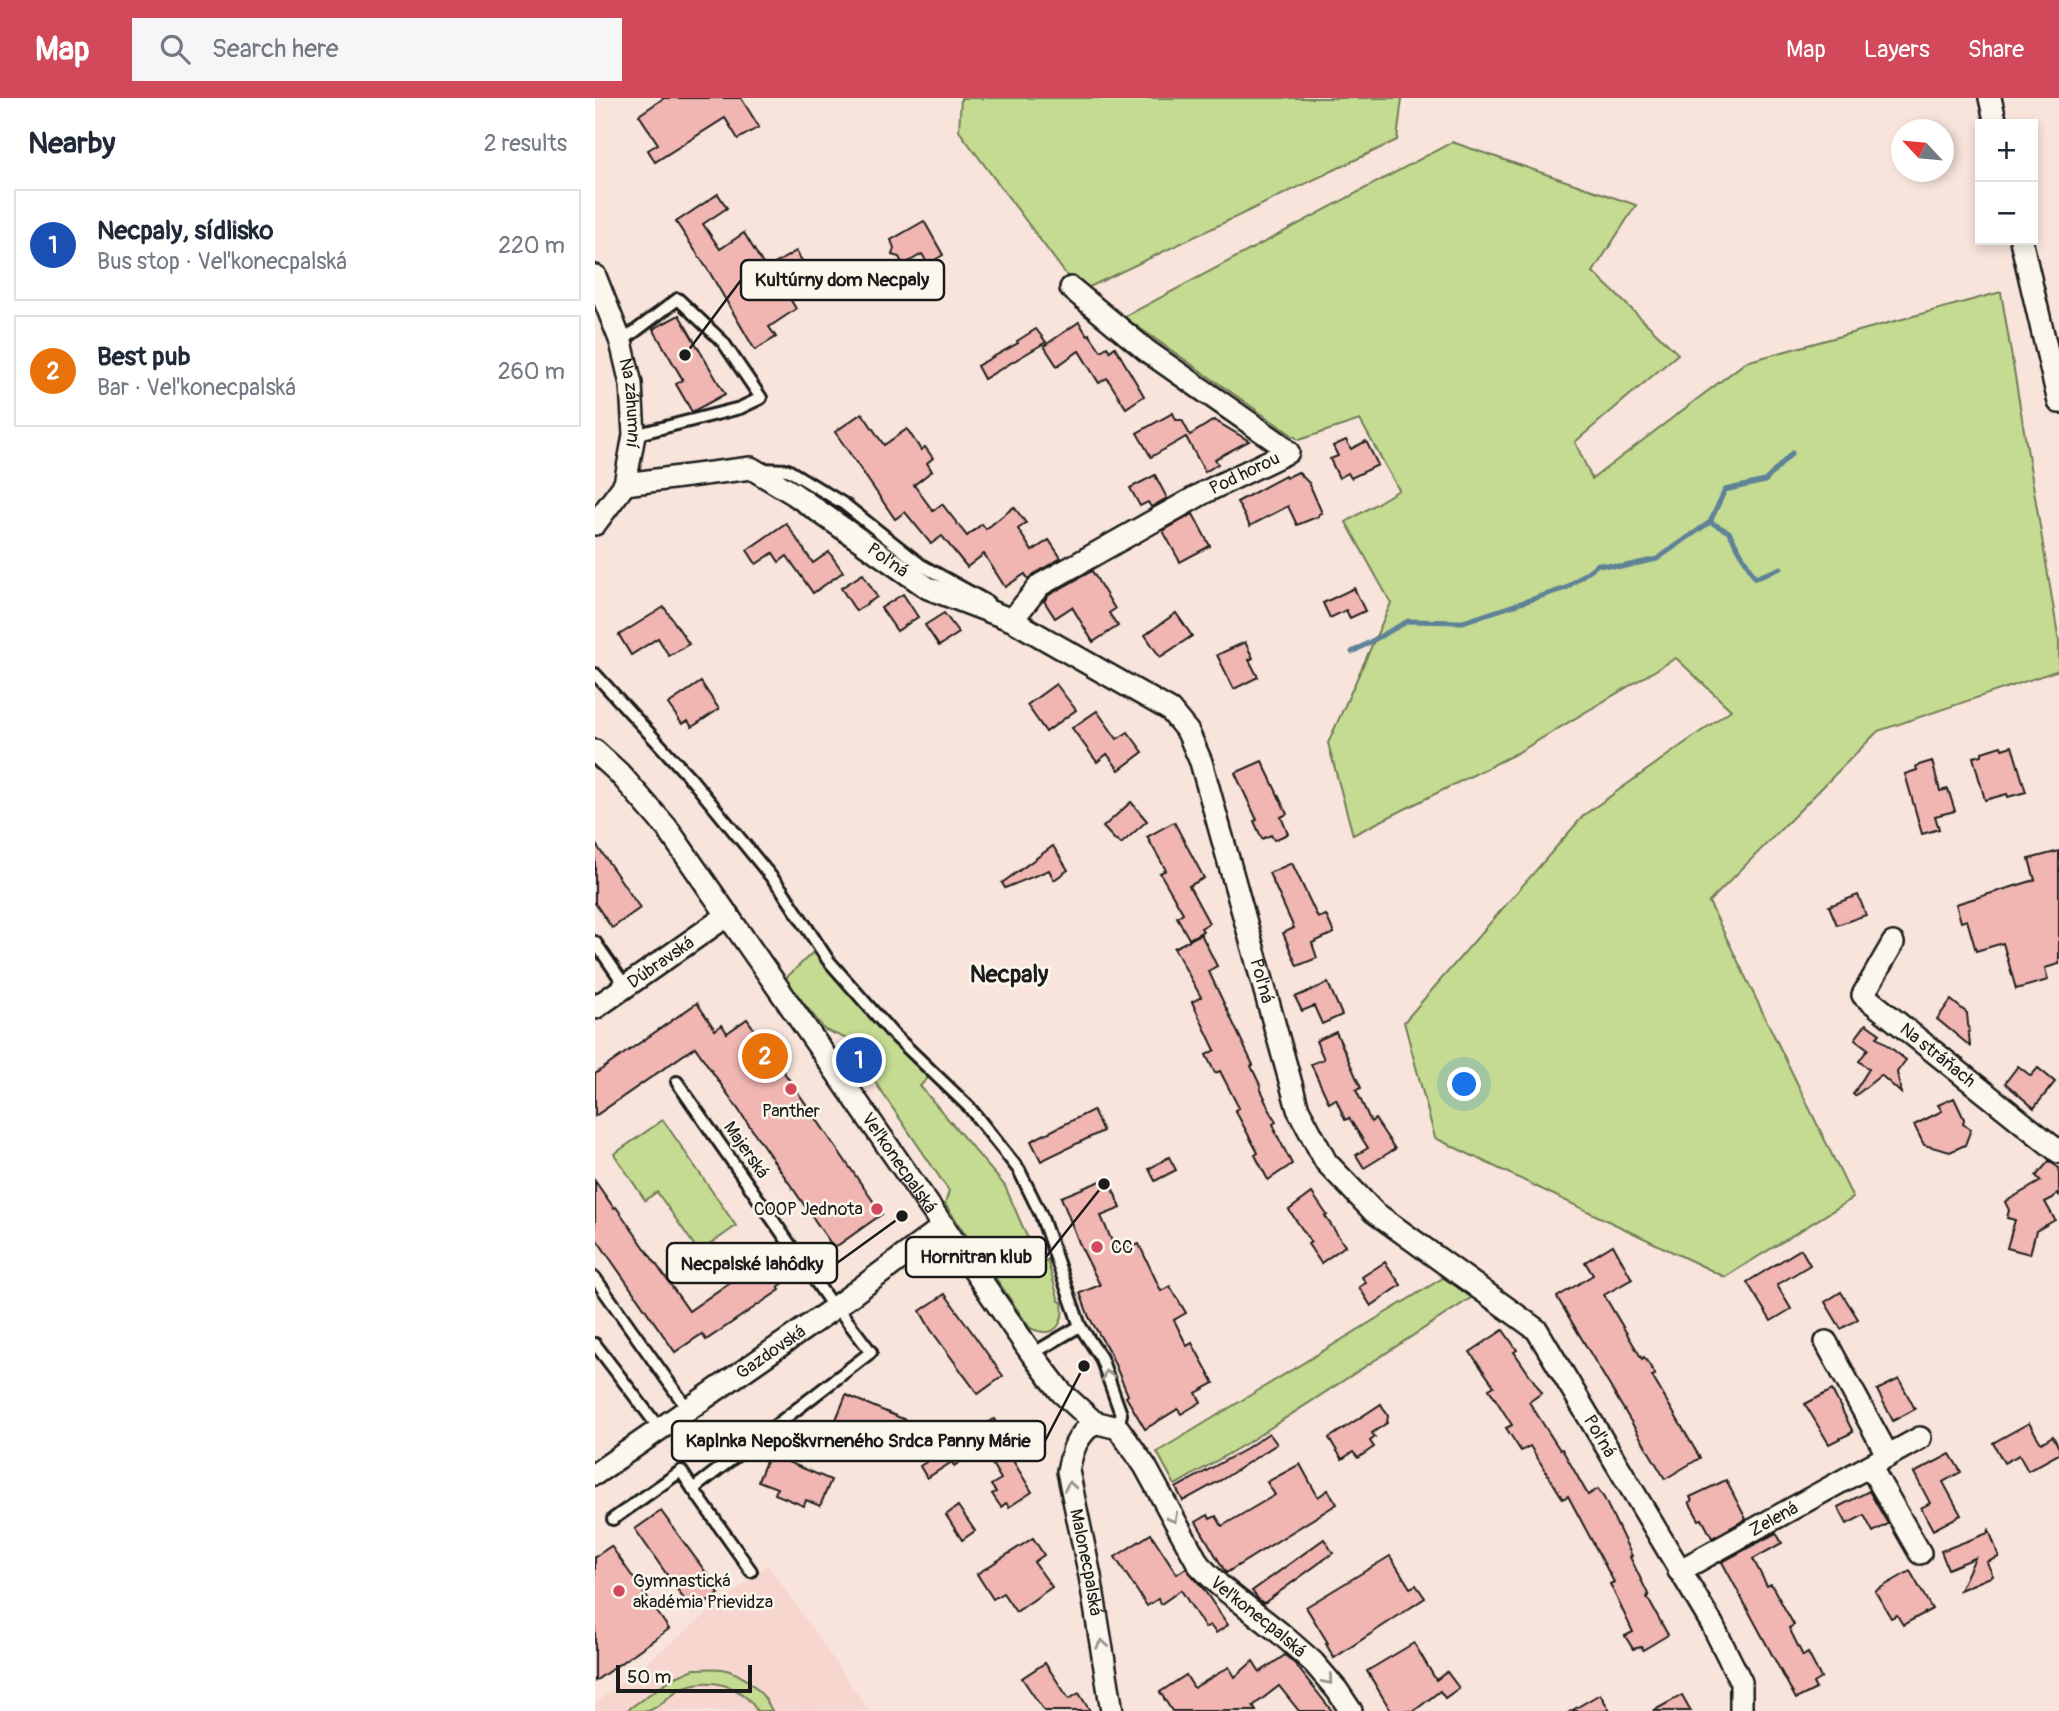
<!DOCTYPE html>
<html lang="en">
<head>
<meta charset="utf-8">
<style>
	:root { --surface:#fff; --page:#f6f6f7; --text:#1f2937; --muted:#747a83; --line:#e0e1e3; --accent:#d1495b }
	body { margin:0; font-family:Pangolin,sans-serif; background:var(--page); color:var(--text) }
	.controls { position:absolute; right:21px; top:21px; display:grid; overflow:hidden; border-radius:0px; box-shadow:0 4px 10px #0003 }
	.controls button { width:63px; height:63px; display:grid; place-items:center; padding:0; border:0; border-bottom:2px solid var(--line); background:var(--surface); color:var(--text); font:35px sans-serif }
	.compass { position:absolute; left:1296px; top:21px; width:63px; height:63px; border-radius:50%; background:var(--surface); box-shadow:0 4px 10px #0003; rotate:296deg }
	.scale { position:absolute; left:21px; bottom:18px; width:136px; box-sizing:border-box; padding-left:7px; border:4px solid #1c1c1c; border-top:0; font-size:19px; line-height:24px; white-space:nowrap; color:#1c1c1c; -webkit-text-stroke:5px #fbf7ec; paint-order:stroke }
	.you { position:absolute; left:870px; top:987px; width:24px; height:24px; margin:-18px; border:5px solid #fff; border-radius:50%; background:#1a73e8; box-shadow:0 0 0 10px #1a73e833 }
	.badge { display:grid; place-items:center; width:46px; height:46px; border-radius:50%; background:var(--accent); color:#fff; font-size:23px; font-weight:700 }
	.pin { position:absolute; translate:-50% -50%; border:4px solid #fff; box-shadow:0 2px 7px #0006 }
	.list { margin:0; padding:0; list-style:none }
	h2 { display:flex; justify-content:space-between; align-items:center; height:91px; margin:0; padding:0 28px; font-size:30px }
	h2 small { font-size:23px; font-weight:400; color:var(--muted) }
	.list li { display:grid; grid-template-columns:46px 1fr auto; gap:21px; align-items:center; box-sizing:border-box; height:112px; margin:0 14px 14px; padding:0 14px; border:2px solid var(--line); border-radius:0px }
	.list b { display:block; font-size:26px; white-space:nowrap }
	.list p { margin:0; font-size:23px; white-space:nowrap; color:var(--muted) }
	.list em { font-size:23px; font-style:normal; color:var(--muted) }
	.icon { flex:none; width:38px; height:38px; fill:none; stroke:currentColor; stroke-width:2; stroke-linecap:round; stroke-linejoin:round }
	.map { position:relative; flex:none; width:1464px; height:1613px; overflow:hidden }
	header { display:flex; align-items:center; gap:42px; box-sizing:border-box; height:98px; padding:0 35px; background:var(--accent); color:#fff }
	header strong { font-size:33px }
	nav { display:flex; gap:38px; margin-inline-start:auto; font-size:24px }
	.search { width:490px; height:63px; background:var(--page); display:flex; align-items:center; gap:18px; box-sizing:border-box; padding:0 24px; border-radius:0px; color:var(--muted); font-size:26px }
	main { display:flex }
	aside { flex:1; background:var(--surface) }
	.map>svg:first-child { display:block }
</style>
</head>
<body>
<header>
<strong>Map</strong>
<div class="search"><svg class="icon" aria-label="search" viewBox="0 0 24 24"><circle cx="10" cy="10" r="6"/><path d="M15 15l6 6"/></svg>Search here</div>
<nav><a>Map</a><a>Layers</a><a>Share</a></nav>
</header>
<main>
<aside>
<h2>Nearby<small>2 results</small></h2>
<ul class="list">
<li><span class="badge" style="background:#1a4fb4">1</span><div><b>Necpaly, sídlisko</b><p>Bus stop · Veľkonecpalská</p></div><em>220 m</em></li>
<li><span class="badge" style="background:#e8710a">2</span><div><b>Best pub</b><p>Bar · Veľkonecpalská</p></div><em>260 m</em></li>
</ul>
</aside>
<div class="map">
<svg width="1464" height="1613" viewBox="0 0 1464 1613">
	<rect width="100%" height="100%" fill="#f8e4db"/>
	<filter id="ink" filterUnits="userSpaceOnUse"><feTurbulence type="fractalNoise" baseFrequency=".0143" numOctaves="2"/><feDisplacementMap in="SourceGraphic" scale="14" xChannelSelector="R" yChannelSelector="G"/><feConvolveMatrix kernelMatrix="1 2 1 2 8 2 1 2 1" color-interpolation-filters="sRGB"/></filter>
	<g filter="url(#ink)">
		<path fill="#f6d6cf" d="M173 1467 274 1613H0V1606Z"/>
		<g fill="#c5db91" stroke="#707c56" stroke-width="2">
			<path d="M366 0H807L802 42 490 191 473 179 364 33Z"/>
			<path d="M857 44 1041 107 998 174 1083 256 980 344 997 381 1151 264 1406 194 1464 543V572L1283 633 1114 804 1258 1100 1130 1179 840 1040 809 924 989 717 1136 612 1081 560 922 655 758 737 733 645 796 505 751 424 804 392 765 322 704 342 529 219Z"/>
			<path d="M218 854 282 928 333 980 325 988 410 1088 443 1164 452 1162 464 1203 467 1204C470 1228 459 1241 435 1230L350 1106 354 1093 250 940 230 932 190 881Z"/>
			<path d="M68 1022 141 1128 104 1154 62 1094 50 1102 19 1056Z"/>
			<path d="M848 1180 879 1198 652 1345 580 1387 562 1354Z"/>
			<path d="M99 1571C108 1571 118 1570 127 1571 149 1575 168 1593 177 1613H162C146 1586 113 1578 85 1591 74 1597 64 1610 53 1613 47 1613 37 1613 31 1613L76 1581Z"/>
		</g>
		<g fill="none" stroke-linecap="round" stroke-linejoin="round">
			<g stroke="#5f8298" stroke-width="5">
				<path d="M1115 424 1134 434 1160 480 1186 470"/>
				<path d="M757 554 813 523 868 524 971 490 1003 466 1026 469 1062 461 1115 424 1130 392 1170 383 1197 355"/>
			</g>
		</g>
		<g fill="#f1b6b2" stroke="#1c1c1c" stroke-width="2">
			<path d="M69 0H146L164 29 143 41 130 20 60 64 53 52 63 46 44 17Z"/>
			<path d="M123 96 132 110 108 126 125 151 149 135 171 171 201 153 209 166 184 181 201 211 174 229 181 239 160 252 115 175 81 124Z"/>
			<path d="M329 123 348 157 333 166 327 156 308 167 304 159 297 157 299 150 296 142Z"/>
			<path d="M84 217 130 296 97 314 81 286 88 282 58 231Z"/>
			<path d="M484 224 492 237 494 236 506 253 512 249 515 253 520 249 549 298 531 310 512 280 504 285 484 253 462 268 449 248Z"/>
			<path d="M441 231 451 244 389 281 382 268 423 245 422 243Z"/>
			<path d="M267 315 289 347 312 331 326 352 330 349 338 360 332 365 337 373 319 387 338 413 347 406 372 438 387 426 391 431 419 409 431 425 423 431 437 453 454 442 466 460 439 476 433 481 430 476 410 489 389 456 372 469 347 438 336 446 310 414 300 421 240 334Z"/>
			<path d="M578 315 581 322H587L595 337 619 322 654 343 620 361 623 366 610 374 591 339 556 359 542 335Z"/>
			<path d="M751 342 756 351 771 343 783 367 756 380 753 375 744 380 735 361 743 358 738 348Z"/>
			<path d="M703 374 714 385 727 415 724 416V418L702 427 693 408 655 428 642 404 690 378 691 380Z"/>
			<path d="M560 377 572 400 556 409 553 404 545 408 535 390Z"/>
			<path d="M598 416 615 448 585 464 568 433Z"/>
			<path d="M191 425 218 465 234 454 248 474 218 495 192 458 184 464 178 455 161 466 152 452Z"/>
			<path d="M497 473 520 511 514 515 523 528 498 544 477 509 460 520 449 503 454 497Z"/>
			<path d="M268 476 282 499 261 513 246 490Z"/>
			<path d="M759 490 770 513 755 520 751 512 735 520 728 505Z"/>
			<path d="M308 496 323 519 302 533 286 510Z"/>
			<path d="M69 509 94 546 74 558 63 540 36 557 24 537Z"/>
			<path d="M349 515 364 535 344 548 330 527Z"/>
			<path d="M581 515 597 538 565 559 550 537Z"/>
			<path d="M650 544 658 560 654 562 663 579 639 591 622 557Z"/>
			<path d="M106 584 124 611 97 629 93 623 87 626 73 606Z"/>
			<path d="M461 586 481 612 451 634 432 607Z"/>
			<path d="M502 613 522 641 533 634 548 654 524 672 512 656 502 664 477 630Z"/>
			<path d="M1406 648 1407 651 1417 648 1431 694 1413 699 1412 696 1390 702 1378 659 1387 657V654Z"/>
			<path d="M667 663 692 716 686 719 693 736 679 742 676 737 667 741 659 723 662 722 640 675Z"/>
			<path d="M1337 663 1345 693 1353 691 1360 713 1340 718 1344 731 1327 736 1310 676 1322 672 1321 668Z"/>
			<path d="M536 704 552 723 526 746 522 742 521 743 508 729Z"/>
			<path d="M579 724 609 780 594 788 614 825 606 830 608 833 594 841 582 819 588 815 565 775 571 772 552 739Z"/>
			<path d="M0 745 45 810 17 830 0 805Z"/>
			<path d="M458 748 473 772 459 782 454 772 410 790 407 785Z"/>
			<path d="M1464 753V866L1450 870 1453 882 1421 891 1408 845 1381 853 1372 822 1366 824 1361 806 1440 782 1434 761Z"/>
			<path d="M697 765 723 820 731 817 739 835 717 845 722 860 702 868 688 835 699 830 674 775Z"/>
			<path d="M1263 797 1271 817 1242 827 1234 808Z"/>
			<path d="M606 836 622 868 613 873 615 876 658 967 656 968 666 989 665 990 670 1000 669 1001 681 1024 678 1026 681 1033H680L697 1066 673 1082 660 1057 663 1055 640 1012 644 1010 625 973 620 975 611 957 620 952 597 904 606 899 579 850Z"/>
			<path d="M733 885 747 917 727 926 719 908 707 913 700 899Z"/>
			<path d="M1356 902 1372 915 1375 948 1342 921Z"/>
			<path d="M102 905 120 932 127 927 132 935 152 921 287 1116 239 1150 100 949 0 1018V976Z"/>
			<path d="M1271 926 1285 936 1282 939 1311 962 1302 974 1306 995 1286 977 1260 998 1258 996 1274 971 1264 963 1273 951 1260 941Z"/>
			<path d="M741 934 766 990 761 992 776 1024 780 1021 800 1051 769 1070 761 1057 773 1050 754 1020 750 1022 741 1001 734 1005 716 966 729 961 721 943Z"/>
			<path d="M1423 968 1436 978 1443 970 1460 984 1439 1010 1410 985Z"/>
			<path d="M1359 1000 1369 1021 1368 1026 1376 1031 1370 1047 1355 1054 1329 1047 1319 1027 1347 1013 1343 1007Z"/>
			<path d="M498 1012 508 1033 446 1063 436 1043Z"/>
			<path d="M574 1059 581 1072 560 1083 554 1071Z"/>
			<path d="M1454 1063 1464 1070V1097L1462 1095 1458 1100 1450 1104 1460 1122 1441 1133 1435 1156 1412 1150 1420 1122 1412 1120 1414 1112 1410 1104 1446 1083 1441 1078Z"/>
			<path d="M513 1080 526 1110 506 1118 522 1155 544 1146 566 1193 575 1188 591 1215 579 1222 592 1248 597 1245 619 1285 601 1295 606 1304 586 1316 583 1311 550 1331 531 1299 533 1297 515 1255 494 1219 485 1195 505 1187 485 1147 466 1099Z"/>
			<path d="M0 1083 19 1110 21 1109 94 1213 165 1163 172 1174 190 1162 200 1177 183 1189 185 1192 111 1242 107 1236 80 1254 0 1139Z"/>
			<path d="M717 1095 732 1117 730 1118 750 1148 726 1165 713 1146 716 1144 694 1112Z"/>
			<path d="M1018 1147 1037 1181 1009 1197 1047 1261 1049 1259 1055 1268 1060 1277 1057 1278 1105 1360 1070 1381 962 1199 998 1177 990 1164Z"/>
			<path d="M1206 1151 1215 1167 1182 1187 1196 1211 1176 1223 1152 1184Z"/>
			<path d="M790 1164 806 1187 776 1208 764 1189 771 1185 767 1179Z"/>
			<path d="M1246 1194 1263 1221 1246 1231 1230 1204Z"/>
			<path d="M350 1196 408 1278 383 1296 336 1232 325 1213Z"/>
			<path d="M908 1232 922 1252 919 1254 947 1295 934 1304 965 1352 967 1351 993 1397 1003 1391 1009 1400 1037 1458 1035 1459 1054 1498 1052 1499 1073 1537 1048 1552 1046 1549 1038 1551 1030 1538 1038 1534 1015 1486 1019 1484 973 1398 968 1401 935 1348 926 1353 911 1330 917 1327 894 1291 899 1288 875 1254Z"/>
			<path d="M1304 1281 1320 1311 1298 1323 1282 1292Z"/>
			<path d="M1237 1292 1258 1334 1234 1346 1210 1306Z"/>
			<path d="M251 1297 313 1323 302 1349 288 1344 286 1349 257 1337 259 1331 240 1324Z"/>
			<path d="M786 1306 793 1318 792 1325 777 1335 780 1339 775 1343 779 1349 763 1360 758 1354 747 1361 734 1340Z"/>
			<path d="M399 1321 407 1335 415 1330 429 1353 417 1361 437 1394 414 1409 411 1405 406 1409 397 1396 401 1394 396 1387 406 1381 387 1349 359 1368 357 1364 332 1380 325 1368Z"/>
			<path d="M1434 1325 1446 1345 1458 1338 1464 1350V1356L1433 1373 1424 1357 1409 1365 1398 1345Z"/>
			<path d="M674 1335 682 1346 628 1381 588 1403 581 1390 649 1352Z"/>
			<path d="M174 1356 236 1382 225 1408 211 1402 209 1408 180 1396 182 1390 163 1383Z"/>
			<path d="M1355 1356 1366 1374 1348 1384 1366 1417 1338 1432 1326 1410 1335 1405 1319 1375Z"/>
			<path d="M705 1366 723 1399 733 1392 742 1406 631 1475 601 1424 613 1417 615 1421 621 1418 627 1428 680 1397 672 1384Z"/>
			<path d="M1131 1382 1151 1421 1117 1440 1107 1421 1104 1422 1094 1404 1097 1403 1095 1399Z"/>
			<path d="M1274 1393 1293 1426 1278 1434 1269 1417 1252 1426 1243 1409Z"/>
			<path d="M363 1408 380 1433 367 1442 351 1417Z"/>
			<path d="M66 1413 120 1487 118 1488 124 1496 98 1514 40 1431Z"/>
			<path d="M1394 1432 1404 1459 1392 1464 1398 1478 1365 1492 1380 1460 1353 1471 1346 1453 1393 1435Z"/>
			<path d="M1181 1435 1187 1445 1158 1461 1172 1488 1176 1486 1199 1527 1194 1530 1208 1558 1213 1555 1226 1580 1218 1585 1221 1591 1201 1601 1127 1464Z"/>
			<path d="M556 1436 582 1476 591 1470 607 1489 633 1527 621 1535 615 1527 610 1530 586 1492 566 1506 563 1501 552 1508 520 1459Z"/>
			<path d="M438 1440 449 1457 439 1464 457 1489 421 1514 408 1495 398 1501 382 1476Z"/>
			<path d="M729 1441 738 1455 669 1505 664 1502 657 1493Z"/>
			<path d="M16 1448 74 1531 0 1583V1459Z"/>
			<path d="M795 1458 815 1490 821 1487 830 1500 739 1560 731 1546 733 1545 711 1509Z"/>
			<path d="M1315 1473 1337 1511 1308 1527 1302 1517 1296 1520 1280 1493Z"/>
			<path d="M819 1545 841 1582 852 1574 864 1590 850 1600 845 1593 819 1613H796L772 1573Z"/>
			<path d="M690 1557 700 1566 737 1613H704L684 1588 658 1608 661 1613H577L565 1594 591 1577 599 1590 634 1569 640 1579 658 1563 665 1574Z"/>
			<path d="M450 1565 474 1601 484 1595 495 1613H449L427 1580Z"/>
			<path d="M1005 1596 1015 1613H976Z"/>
			<path d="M1087 1597 1096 1613H1058Z"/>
		</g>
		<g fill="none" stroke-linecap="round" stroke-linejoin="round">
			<g stroke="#1c1c1c" stroke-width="16">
				<g id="service">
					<path d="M26 244 83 201 128 244 166 300 145 310 39 337"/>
					<path d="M166 371 193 372 249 406 326 467 393 504"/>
					<path d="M0 576 97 682 187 792 233 862 297 935 374 1009 424 1072 446 1117 485 1228 506 1260 526 1316 523 1330"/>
					<path d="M0 844 31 889"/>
					<path d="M82 984 239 1210"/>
					<path d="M0 1180 92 1310"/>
					<path d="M0 1246 64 1330"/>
					<path d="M437 1256 485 1228"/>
					<path d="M18 1421 86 1373 98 1391"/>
					<path d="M156 1473 98 1391 276 1254 241 1208"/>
				</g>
			</g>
			<g stroke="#1c1c1c" stroke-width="26">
				<g id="minor">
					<path d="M1395 0 1401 26"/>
					<path d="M1426 142 1464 304"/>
					<path id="s1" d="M0 178 26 244 36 286 39 337 30 386 0 426"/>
					<path id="s2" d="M30 386 156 370 199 396 333 490 417 522 575 612 593 634 606 664 703 1011 731 1064 779 1114 942 1232 1117 1526 1146 1584V1613"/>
					<path id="s3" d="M417 522 445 487 610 394 693 354 685 346 552 253 476 190"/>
					<path id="s4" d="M0 653 24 675 72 730 437 1256 466 1294 499 1324 523 1330 550 1368 604 1467 624 1487 685 1535 718 1564 742 1592 756 1613"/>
					<path id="s5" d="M1298 845 1268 897 1464 1054"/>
					<path id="s6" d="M0 910 133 817"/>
					<path d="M1231 1244 1293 1358"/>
					<path id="s7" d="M499 1324C481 1340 478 1349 473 1373L495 1478 517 1613"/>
					<path d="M1275 1368 1325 1455"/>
					<path id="s8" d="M0 1376 239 1210 349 1128"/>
					<path id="s9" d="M1084 1473 1325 1340"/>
				</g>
			</g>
			<use href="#service" stroke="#fbf7ec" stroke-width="10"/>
			<use href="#minor" stroke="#fbf7ec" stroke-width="21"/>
		</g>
		<defs><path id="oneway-chevron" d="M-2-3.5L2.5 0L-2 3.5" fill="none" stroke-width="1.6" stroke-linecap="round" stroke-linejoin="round" transform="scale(1.75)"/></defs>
		<g stroke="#97948e">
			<use href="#oneway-chevron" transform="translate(512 1277) rotate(-110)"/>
			<use href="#oneway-chevron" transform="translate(475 1388) rotate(-100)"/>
			<use href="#oneway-chevron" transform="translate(578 1420) rotate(61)"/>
			<use href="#oneway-chevron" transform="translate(507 1546) rotate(-99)"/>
			<use href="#oneway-chevron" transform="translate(733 1582) rotate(49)"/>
		</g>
	</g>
	<g fill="#d1495b" stroke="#fbf7ec" stroke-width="2.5">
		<circle cx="196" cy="991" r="7"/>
		<circle cx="282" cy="1111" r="7"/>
		<circle cx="502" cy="1149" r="7"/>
		<circle cx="24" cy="1493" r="7"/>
	</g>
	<g text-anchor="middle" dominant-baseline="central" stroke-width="5" stroke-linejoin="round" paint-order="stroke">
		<g font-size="18" fill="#1c1c1c" stroke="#fbf7ec">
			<text stroke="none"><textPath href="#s1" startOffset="133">Na záhumní</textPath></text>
			<text stroke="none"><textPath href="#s3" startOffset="278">Pod horou</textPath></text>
			<text stroke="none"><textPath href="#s2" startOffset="292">Poľná</textPath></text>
			<text stroke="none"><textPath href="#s6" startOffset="80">Dúbravská</textPath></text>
			<text stroke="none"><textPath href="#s2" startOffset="901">Poľná</textPath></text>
			<text stroke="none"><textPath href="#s5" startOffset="156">Na stráňach</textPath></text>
			<text transform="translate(151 1052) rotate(55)">Majerská</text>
			<text stroke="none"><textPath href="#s4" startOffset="513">Veľkonecpalská</textPath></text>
			<text stroke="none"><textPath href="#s8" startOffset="214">Gazdovská</textPath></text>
			<text stroke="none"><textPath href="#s2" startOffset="1488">Poľná</textPath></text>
			<text stroke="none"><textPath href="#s9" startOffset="108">Zelená</textPath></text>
			<text stroke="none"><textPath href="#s7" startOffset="150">Malonecpalská</textPath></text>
			<text stroke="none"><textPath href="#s4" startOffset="1101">Veľkonecpalská</textPath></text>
		</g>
		<g font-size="18" fill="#1c1c1c" stroke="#fbf7ec" text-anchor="start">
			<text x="196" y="1013" text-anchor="middle">Panther</text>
			<text x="268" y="1111" text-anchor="end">COOP Jednota</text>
			<text x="516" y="1149">CC</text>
			<text x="38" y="1483">Gymnastická<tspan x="38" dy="21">akadémia Prievidza</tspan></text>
		</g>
		<g font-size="24" font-weight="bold" fill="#1c1c1c" stroke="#fbf7ec">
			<text x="414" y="876">Necpaly</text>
		</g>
	</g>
	<path fill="none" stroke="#1c1c1c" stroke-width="2.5" d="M90 257L146 182M509 1086L451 1159M307 1118L242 1165M489 1268L450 1343"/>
	<g fill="#1c1c1c" stroke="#fbf7ec" stroke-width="2.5">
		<circle cx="90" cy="257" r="7"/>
		<circle cx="509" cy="1086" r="7"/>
		<circle cx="307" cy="1118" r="7"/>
		<circle cx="489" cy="1268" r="7"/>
	</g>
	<g fill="#fbf7ec" stroke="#1c1c1c" stroke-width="2.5">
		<rect x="146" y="162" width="203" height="40" rx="7"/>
		<rect x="311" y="1139" width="140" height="40" rx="7"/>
		<rect x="72" y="1145" width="170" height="40" rx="7"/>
		<rect x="77" y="1323" width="373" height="40" rx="7"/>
	</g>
	<g font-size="19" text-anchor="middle" font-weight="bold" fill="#1c1c1c">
		<text x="247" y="188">Kultúrny dom Necpaly</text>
		<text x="381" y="1165">Hornitran klub</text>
		<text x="157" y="1172">Necpalské lahôdky</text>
		<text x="263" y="1349">Kaplnka Nepoškvrneného Srdca Panny Márie</text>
	</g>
</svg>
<div class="controls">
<button>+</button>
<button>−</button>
</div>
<svg class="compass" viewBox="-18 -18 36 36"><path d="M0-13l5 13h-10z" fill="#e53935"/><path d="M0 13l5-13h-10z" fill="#747a83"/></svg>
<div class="scale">50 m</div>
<div class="you"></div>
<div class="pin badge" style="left:264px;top:962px;background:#1a4fb4">1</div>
<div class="pin badge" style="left:170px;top:958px;background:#e8710a">2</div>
</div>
</main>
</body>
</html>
